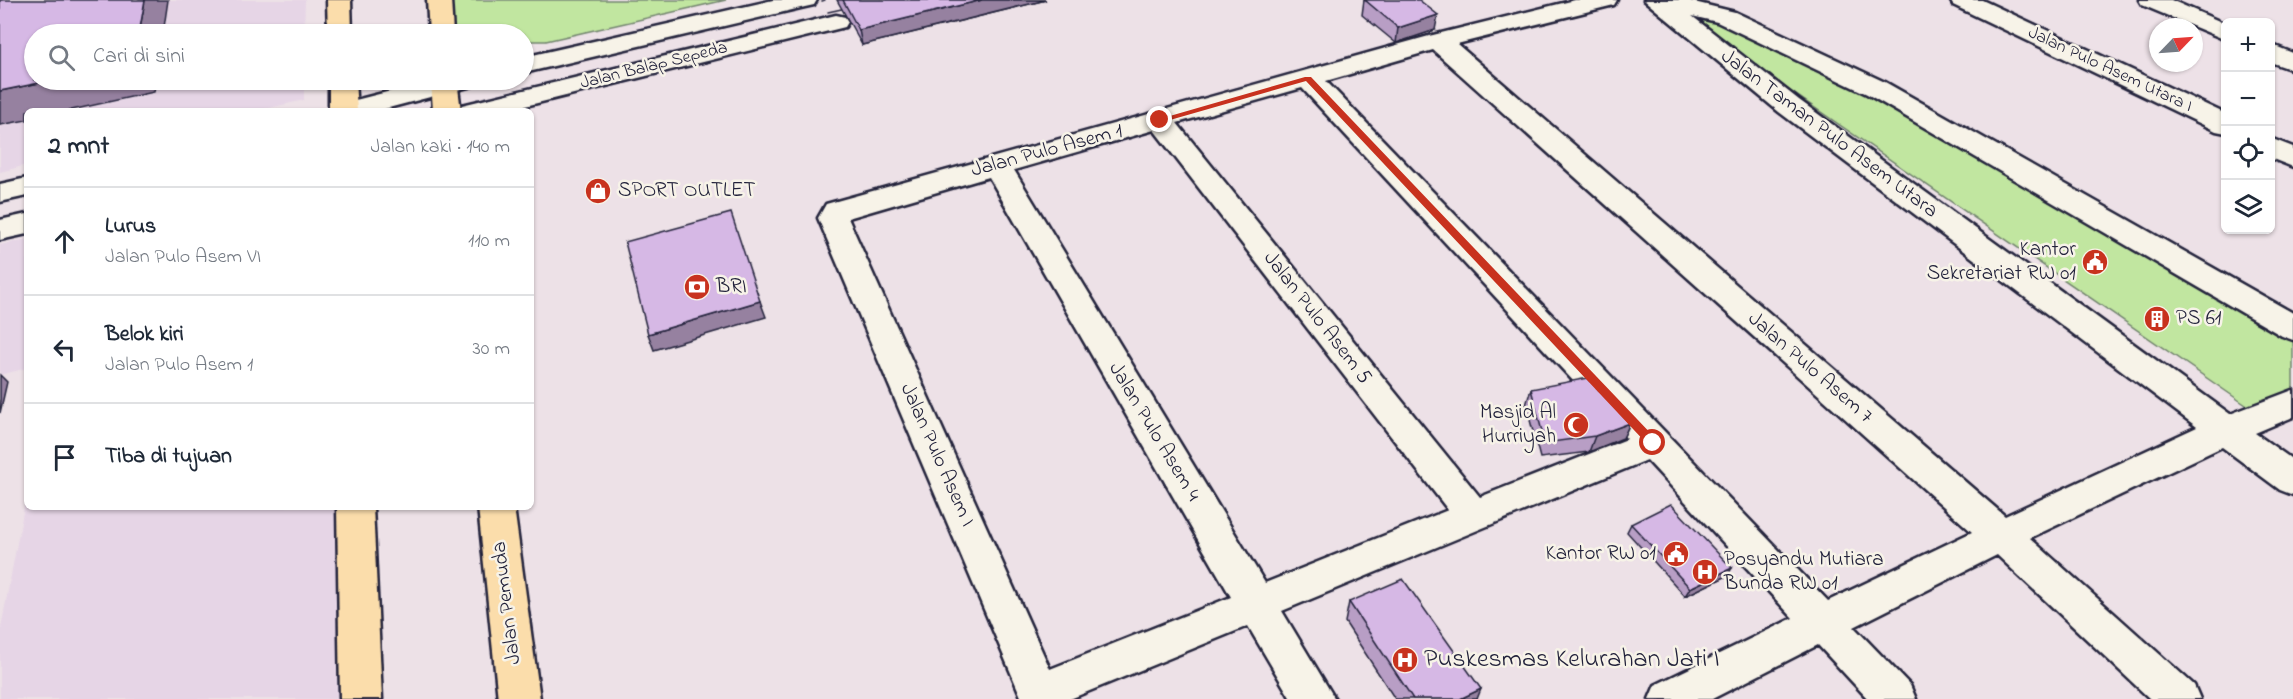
<!DOCTYPE html>
<html lang="id">
<head>
<meta charset="utf-8">
<style>
	:root { --surface:#fff; --page:#f6f6f7; --text:#1f2937; --muted:#747a83; --line:#e0e1e3 }
	body { margin:0; font-family:"Indie Flower",sans-serif; background:var(--page); color:var(--text) }
	.controls { position:absolute; right:18px; top:18px; display:grid; overflow:hidden; border-radius:9px; box-shadow:0 2px 4px #0004 }
	.controls button { width:54px; height:54px; display:grid; place-items:center; padding:0; border:0; border-bottom:2px solid var(--line); background:var(--surface); color:var(--text); font:30px sans-serif }
	.compass { position:absolute; left:2149px; top:18px; width:54px; height:54px; border-radius:50%; background:var(--surface); box-shadow:0 2px 4px #0004; rotate:65deg }
	.stop { position:absolute; width:18px; height:18px; margin:-14px; border:4px solid #c8321e; border-radius:50%; background:#fff }
	.stop.end { background:#c8321e; border-color:#fff; box-shadow:0 2px 6px #0008 }
	.list { margin:0; padding:0; list-style:none }
	h2 { display:flex; justify-content:space-between; align-items:center; height:78px; margin:0; padding:0 24px; font-size:26px }
	h2 small { font-size:20px; font-weight:400; color:var(--muted) }
	.list li { display:grid; grid-template-columns:39px 1fr auto; gap:18px; align-items:center; box-sizing:border-box; height:108px; padding:0 24px; border-top:2px solid var(--line) }
	.list b { display:block; font-size:22px; white-space:nowrap }
	.list p { margin:0; font-size:20px; white-space:nowrap; color:var(--muted) }
	.list em { font-size:20px; font-style:normal; color:var(--muted) }
	.icon { flex:none; width:33px; height:33px; fill:none; stroke:currentColor; stroke-width:2; stroke-linecap:round; stroke-linejoin:round }
	.map { position:relative; flex:none; width:2293px; height:699px; overflow:hidden }
	.search { position:absolute; background:var(--surface); box-shadow:0 2px 4px #0004; left:24px; top:24px; width:510px; height:66px; display:flex; align-items:center; gap:15px; box-sizing:border-box; padding:0 21px; border-radius:33px; color:var(--muted); font-size:22px }
	.panel { position:absolute; background:var(--surface); box-shadow:0 2px 4px #0004; left:24px; top:108px; width:510px; height:402px; border-radius:9px }
	.map>svg:first-child { display:block }
</style>
</head>
<body>
<div class="map">
<svg width="2293" height="699" viewBox="0 0 2293 699">
	<rect width="100%" height="100%" fill="#ede1e7"/>
	<filter id="ink" filterUnits="userSpaceOnUse"><feTurbulence type="fractalNoise" baseFrequency=".0167" numOctaves="2"/><feDisplacementMap in="SourceGraphic" scale="12" xChannelSelector="R" yChannelSelector="G"/><feConvolveMatrix kernelMatrix="1 2 1 2 8 2 1 2 1" color-interpolation-filters="sRGB"/></filter>
	<g filter="url(#ink)">
		<g fill="#e6d5e6">
			<path d="M0 0H305L304 34H34V80H304V100L256 111H27V165L0 172Z"/>
			<path d="M27 239V368L0 375V245Z"/>
			<path d="M27 491V507H340L344 699H0V633Z"/>
		</g>
		<g fill="#c1e6a0" stroke="#72846e" stroke-width="1.5">
			<path d="M439 0H726L546 41H524V34H441Z"/>
			<path d="M1667 6 1736 26 2293 317V399L2259 414Z"/>
		</g>
		<g fill="none" stroke-linecap="round" stroke-linejoin="round">
			<g stroke="#22223b" stroke-width="5">
				<g id="minor">
					<path d="M1575 0H1617L1614 5 1457 44 2005 516 2197 427 1779 112 1644 0H1686L1735 12 1885 82 2293 313V340L2282 336 1867 94 1717 22 1692 16 1799 100 2230 414 2293 390V417L2255 433 2293 460V495L2280 490 2222 447 2030 538 2194 685 2200 699H2150L1997 555 1854 627 1910 685 1916 699H1868L1818 645 1712 699H1649L1655 685 1793 618 1647 460 1282 611 1335 699H1291L1248 626 1070 699H1022L818 218 826 204 1429 36ZM1433 50 1972 532 1828 601 1326 81ZM1302 88 1627 439 1480 497 1177 123ZM1154 130 1448 510 1265 583 1014 170ZM989 177 1231 597 1050 669 848 218Z"/>
					<path d="M1950 0H1982L2226 114V133L2216 131 1953 5Z"/>
					<path d="M2139 0H2171L2226 24V40L2142 5Z"/>
					<path d="M2270 44 2293 53V70L2270 62Z"/>
					<path d="M2270 138 2293 147V167L2270 158Z"/>
				</g>
			</g>
			<g stroke="#22223b" stroke-width="5">
				<g id="secondary">
					<path d="M773 0H817L814 5 805 7 524 73V57Z"/>
					<path d="M836 15 845 17 848 22 845 27 505 111H458L462 105Z"/>
					<path d="M434 80H476L472 86 377 111H332L336 105Z"/>
					<path d="M27 178V196L0 202V184Z"/>
					<path d="M27 214V234L0 240V220Z"/>
				</g>
			</g>
			<g stroke="#22223b" stroke-width="5">
				<g id="primary">
					<path d="M327 0H351L352 34H328Z"/>
					<path d="M427 0H451L453 34H429Z"/>
					<path d="M329 80H355L357 111H329Z"/>
					<path d="M431 80H457L461 111H433Z"/>
					<path d="M337 507H373L382 699H340Z"/>
					<path d="M478 507H514L540 699H498Z"/>
				</g>
			</g>
			<use href="#minor" fill="#f7f3e8" fill-rule="evenodd"/>
			<use href="#secondary" fill="#f7f3e8" fill-rule="evenodd"/>
			<use href="#primary" fill="#fbddab" fill-rule="evenodd"/>
			<g stroke="#22223b" stroke-width="1.5">
				<path d="M822 1 825 0"/>
				<path d="M828 12 882 0"/>
			</g>
		</g>
		<g fill="#b89ec5" stroke="#22223b" stroke-width="1.5">
			<path d="M837 0H1046L862 45Z"/>
			<path d="M1364 0 1435 30 1396 43 1362 15Z"/>
			<path d="M1531 389 1630 423 1623 438 1589 452 1540 458 1526 405Z"/>
			<path d="M1631 524 1727 576 1685 596 1627 532Z"/>
			<path d="M1349 602 1477 699H1395L1345 622Z"/>
		</g>
		<g fill="#9681a0" stroke="#22223b" stroke-width="1.5">
			<path d="M145 0H168L163 34H139Z"/>
			<path d="M982 0H1046L862 45 859 30Z"/>
			<path d="M1438 15 1435 30 1396 43 1398 28Z"/>
			<path d="M54 80H156L154 92 67 111H27V120L0 125V91Z"/>
			<path d="M760 301 766 317 654 350 648 334Z"/>
			<path d="M0 375 7 382 0 413Z"/>
			<path d="M1630 423 1623 438 1589 452 1595 436Z"/>
			<path d="M1732 568 1727 576 1685 596 1690 588Z"/>
			<path d="M1481 689 1477 699H1460Z"/>
		</g>
		<g fill="#d6b8e5" stroke="#22223b" stroke-width="1.5">
			<path d="M0 0H145L139 34H34V80H54L0 91Z"/>
			<path d="M843 0H982L859 30Z"/>
			<path d="M1365 0H1419L1438 15 1398 28Z"/>
			<path d="M731 213 760 301 648 334 625 242Z"/>
			<path d="M1588 378 1630 423 1595 436 1545 443 1531 389Z"/>
			<path d="M1671 504 1732 568 1690 588 1631 524Z"/>
			<path d="M1403 579 1481 689 1460 699H1413L1349 602Z"/>
		</g>
	</g>
	<path fill="#c8321e" d="M1305 77H1311L1657 440V446H1649L1306 81 1163 122 1156 120Z"/>
	<defs>
		<g id="shop-disc" transform="scale(1.35)"><circle r="9.5" fill="#c8321e" stroke="#f7f3e8"/><path d="M-5-2.5h2.3a2.7 3.5 0 0 1 5.4 0H5L5.5 6h-11ZM-1.5-2.5h3a1.5 2.3 0 0 0-3 0Z" fill="#fff"/></g>
		<g id="civic-disc" transform="scale(1.35)"><circle r="9.5" fill="#c8321e" stroke="#f7f3e8"/><path d="M-.6-6.5H3V-4.5H.6V-3L4-1V1h2V6H-6V1h2V-1L-.6-3ZM-1.2 2.5V6h2.4V2.5Z" fill="#fff"/></g>
		<g id="bank-disc" transform="scale(1.35)"><circle r="9.5" fill="#c8321e" stroke="#f7f3e8"/><path d="M-6-4H6V4H-6ZM0-2.3a2.3 2.3 0 1 0 0 4.6a2.3 2.3 0 1 0 0-4.6Z" fill="#fff"/></g>
		<g id="building-disc" transform="scale(1.35)"><circle r="9.5" fill="#c8321e" stroke="#f7f3e8"/><path d="M-4-6H4V6H1V3H-1V6H-4ZM-2.5-4.3h1.7v1.8h-1.7ZM.8-4.3h1.7v1.8H.8ZM-2.5-1h1.7V.8h-1.7ZM.8-1h1.7V.8H.8Z" fill="#fff"/></g>
		<g id="mosque-disc" transform="scale(1.35)"><circle r="9.5" fill="#c8321e" stroke="#f7f3e8"/><path d="M3.5-4.9A6 6 0 1 0 3.5 4.9A5 5 0 1 1 3.5-4.9Z" fill="#fff"/></g>
		<g id="hospital-disc" transform="scale(1.35)"><circle r="9.5" fill="#c8321e" stroke="#f7f3e8"/><path d="M-5-5h3v3.5h4V-5h3V5h-3V1.5h-4V5h-3Z" fill="#fff"/></g>
	</defs>
	<g fill-rule="evenodd">
		<use href="#shop-disc" x="598" y="191"/>
		<use href="#civic-disc" x="2095" y="262"/>
		<use href="#bank-disc" x="697" y="287"/>
		<use href="#building-disc" x="2157" y="319"/>
		<use href="#mosque-disc" x="1576" y="425"/>
		<use href="#civic-disc" x="1676" y="554"/>
		<use href="#hospital-disc" x="1705" y="572"/>
		<use href="#hospital-disc" x="1405" y="660"/>
	</g>
	<g text-anchor="middle" dominant-baseline="central" stroke-width="5" stroke-linejoin="round" paint-order="stroke">
		<g font-size="18" fill="#22223b" stroke="#f7f3e8">
			<text transform="translate(654 66) rotate(-14)">Jalan Balap Sepeda</text>
			<text transform="translate(2110 70) rotate(25)">Jalan Pulo Asem Utara I</text>
		</g>
		<g font-size="21" fill="#22223b" stroke="#f7f3e8">
			<text transform="translate(1829 134) rotate(37)">Jalan Taman Pulo Asem Utara</text>
			<text transform="translate(1047 151) rotate(-15)">Jalan Pulo Asem 1</text>
			<text transform="translate(1317 318) rotate(52)">Jalan Pulo Asem 5</text>
			<text transform="translate(1810 368) rotate(41)">Jalan Pulo Asem 7</text>
			<text transform="translate(1154 432) rotate(59)">Jalan Pulo Asem 4</text>
			<text transform="translate(937 455) rotate(66)">Jalan Pulo Asem I</text>
			<text transform="translate(507 603) rotate(-97)">Jalan Pemuda</text>
		</g>
		<g font-size="21" fill="#22223b" stroke="#f7f3e8" text-anchor="start">
			<text x="618" y="191">SPORT OUTLET</text>
			<text x="2076" y="250" text-anchor="end">Kantor<tspan x="2076" dy="24">Sekretariat RW 01</tspan></text>
			<text x="716" y="287">BRI</text>
			<text x="2176" y="319">PS 61</text>
			<text x="1556" y="413" text-anchor="end">Masjid Al<tspan x="1556" dy="24">Hurriyah</tspan></text>
			<text x="1656" y="554" text-anchor="end">Kantor RW 01</text>
			<text x="1724" y="560">Posyandu Mutiara<tspan x="1724" dy="24">Bunda RW 01</tspan></text>
		</g>
		<g font-size="26" fill="#22223b" stroke="#f7f3e8" text-anchor="start">
			<text x="1424" y="660">Puskesmas Kelurahan Jati I</text>
		</g>
	</g>
</svg>
<div class="controls">
<button>+</button>
<button>−</button>
<button><svg class="icon" aria-label="locate" viewBox="0 0 24 24"><circle cx="12" cy="12" r="6"/><path d="M12 2v4M12 18v4M2 12h4M18 12h4"/></svg></button>
<button><svg class="icon" aria-label="layers" viewBox="0 0 24 24"><path d="M12 4l9 5-9 5-9-5zM3 14l9 5 9-5"/></svg></button>
</div>
<svg class="compass" viewBox="-18 -18 36 36"><path d="M0-13l5 13h-10z" fill="#e53935"/><path d="M0 13l5-13h-10z" fill="#747a83"/></svg>
<div class="stop" style="left:1653px;top:443px"></div>
<div class="stop end" style="left:1160px;top:120px"></div>
<div class="search"><svg class="icon" aria-label="search" viewBox="0 0 24 24"><circle cx="10" cy="10" r="6"/><path d="M15 15l6 6"/></svg>Cari di sini</div>
<section class="panel">
<h2>2 mnt<small>Jalan kaki · 140 m</small></h2>
<ul class="list">
<li><svg class="icon" aria-label="ahead" viewBox="0 0 24 24"><path d="M12 20V5M6 11l6-6 6 6"/></svg><div><b>Lurus</b><p>Jalan Pulo Asem VI</p></div><em>110 m</em></li>
<li><svg class="icon" aria-label="left" viewBox="0 0 24 24"><path d="M17 20v-9H6M10 6l-5 5 5 5"/></svg><div><b>Belok kiri</b><p>Jalan Pulo Asem 1</p></div><em>30 m</em></li>
<li><svg class="icon" aria-label="arrive" viewBox="0 0 24 24"><path d="M6 21V4h12l-3 4 3 4H6"/></svg><div><b>Tiba di tujuan</b></div></li>
</ul>
</section>
</div>
</body>
</html>
